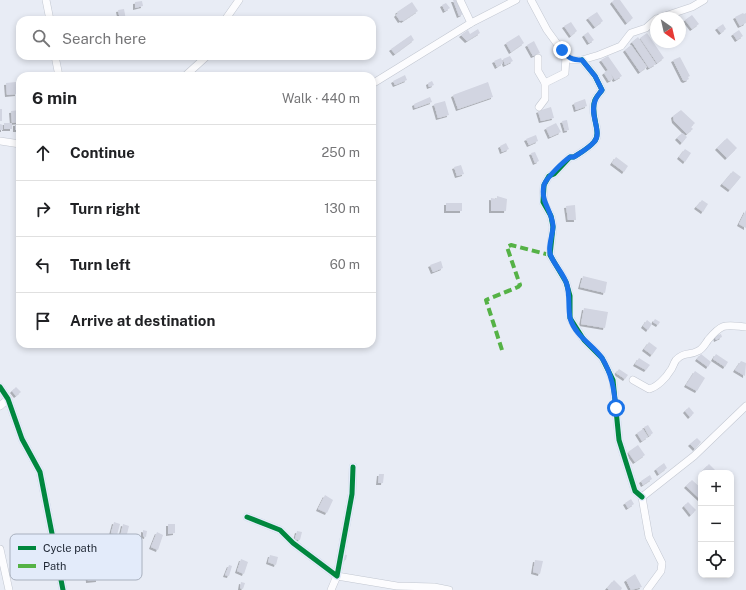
<!DOCTYPE html>
<html lang="en">
<head>
<meta charset="utf-8">
<style>
	:root { --surface:#fff; --page:#f2f2f2; --text:#202124; --muted:#757577; --line:#e0e0e0 }
	body { margin:0; font-family:"Public Sans",sans-serif; background:var(--page); color:var(--text) }
	.controls { position:absolute; right:12px; bottom:12px; display:grid; overflow:hidden; border-radius:8px; box-shadow:0 2px 6px #0003 }
	.controls button { width:36px; height:36px; display:grid; place-items:center; padding:0; border:0; border-bottom:1px solid var(--line); background:var(--surface); color:var(--text); font:20px sans-serif }
	.compass { position:absolute; left:650px; top:12px; width:36px; height:36px; border-radius:50%; background:var(--surface); box-shadow:0 2px 6px #0003; rotate:146deg }
	.stop { position:absolute; width:12px; height:12px; margin:-9px; border:3px solid #1a73e8; border-radius:50%; background:#fff }
	.stop.end { background:#1a73e8; border-color:#fff; box-shadow:0 1px 4px #0008 }
	.list { margin:0; padding:0; list-style:none }
	h2 { display:flex; justify-content:space-between; align-items:center; height:52px; margin:0; padding:0 16px; font-size:17px }
	h2 small { font-size:13px; font-weight:400; color:var(--muted) }
	.list li { display:grid; grid-template-columns:26px 1fr auto; gap:12px; align-items:center; box-sizing:border-box; height:56px; padding:0 16px; border-top:1px solid var(--line) }
	.list b { display:block; font-size:15px; white-space:nowrap }
	.list em { font-size:13px; font-style:normal; color:var(--muted) }
	.icon { flex:none; width:22px; height:22px; fill:none; stroke:currentColor; stroke-width:2; stroke-linecap:round; stroke-linejoin:round }
	.map { position:relative; flex:none; width:746px; height:590px; overflow:hidden }
	.search { position:absolute; background:var(--surface); box-shadow:0 2px 6px #0003; left:16px; top:16px; width:360px; height:44px; display:flex; align-items:center; gap:10px; box-sizing:border-box; padding:0 14px; border-radius:12px; color:var(--muted); font-size:15px }
	.panel { position:absolute; background:var(--surface); box-shadow:0 2px 6px #0003; left:16px; top:72px; width:360px; height:276px; border-radius:12px }
	.map>svg:first-child { display:block }
</style>
</head>
<body>
<div class="map">
<svg width="746" height="590" viewBox="0 0 746 590">
	<defs>
		<filter id="shadow"><feDropShadow dx="-2" dy="2" stdDeviation="0" flood-color="#0004"/></filter>
	</defs>
	<rect width="100%" height="100%" fill="#e8ecf5"/>
	<g fill="#d2d5e1" filter="url(#shadow)">
		<path d="M453 0H458L463 14 459 16Z"/>
		<path d="M614 0H620L633 18 627 23 612 2Z"/>
		<path d="M142 1 143 6 135 8V2Z"/>
		<path d="M412 2 418 11 403 21 402 20 400 21 396 15 398 13 397 12Z"/>
		<path d="M446 3 450 8 445 11 442 5Z"/>
		<path d="M124 9 126 20H120L118 10Z"/>
		<path d="M597 12 603 21 595 27 588 18Z"/>
		<path d="M743 13 744 14 746 13V23L740 26 735 17Z"/>
		<path d="M692 15 699 24 692 29 685 20Z"/>
		<path d="M571 22 577 31 571 36 564 26Z"/>
		<path d="M723 24 726 29 721 33 717 28Z"/>
		<path d="M478 29 480 33 467 41 461 35 468 30 470 34Z"/>
		<path d="M739 30 743 36 737 40 733 34Z"/>
		<path d="M588 32 594 40 589 43 584 35Z"/>
		<path d="M647 33 664 58 657 63 640 38Z"/>
		<path d="M411 35 414 40 395 54 391 49Z"/>
		<path d="M519 35 524 43 511 52 506 43Z"/>
		<path d="M638 37 656 64 649 68 632 42Z"/>
		<path d="M534 41 540 53 533 56 527 45Z"/>
		<path d="M631 45 647 67 640 72 625 50Z"/>
		<path d="M510 56 513 61 505 65 503 59Z"/>
		<path d="M608 56 622 76 615 80 611 74 613 79 609 81 604 73 608 70 601 60Z"/>
		<path d="M680 57 690 76 688 77 689 79 685 81 683 80 673 60Z"/>
		<path d="M501 58 503 63 497 67 494 61Z"/>
		<path d="M405 75 407 80 395 85 393 81Z"/>
		<path d="M432 81 434 85 429 87 428 83Z"/>
		<path d="M16 82 17 94 7 95 6 83Z"/>
		<path d="M488 82 493 97 458 109 453 95Z"/>
		<path d="M430 97 432 102 415 108 414 104Z"/>
		<path d="M585 99 587 106 576 110 574 103Z"/>
		<path d="M445 101 449 115 438 118 434 104Z"/>
		<path d="M551 107 554 118 541 121 538 111Z"/>
		<rect x="0" y="109" width="2" height="12"/>
		<path d="M20 110V122L12 123 11 111Z"/>
		<path d="M681 110 695 123 691 127 693 129 687 134 674 121 673 116Z"/>
		<path d="M567 120 569 130 565 131 562 121Z"/>
		<rect x="4" y="123" width="8" height="6"/>
		<path d="M556 123 561 132 550 137 546 128Z"/>
		<path d="M0 124 3 125V130H0Z"/>
		<rect x="15" y="124" width="5" height="6"/>
		<path d="M682 133 687 137 682 143 677 138Z"/>
		<path d="M536 135 538 141 529 145 526 139Z"/>
		<path d="M727 138 737 148 727 158 717 148Z"/>
		<path d="M506 143 509 149 502 152 500 146Z"/>
		<path d="M685 149 691 153 685 162 679 157Z"/>
		<path d="M535 152 539 161 535 163 531 153Z"/>
		<path d="M616 157 628 166 624 172 612 163Z"/>
		<path d="M461 165 464 174 457 176 454 167Z"/>
		<path d="M733 171 741 177 730 190 722 184Z"/>
		<path d="M497 196 507 199 506 211H491V198L497 199Z"/>
		<path d="M702 200 708 204 703 212 696 207Z"/>
		<rect x="446" y="203" width="16" height="8"/>
		<path d="M575 205 576 220H568L566 206Z"/>
		<path d="M746 210V228L739 224Z"/>
		<path d="M441 261 443 268 433 272 430 265Z"/>
		<path d="M583 276 607 282 605 293 580 287Z"/>
		<path d="M584 308 608 312 605 328 581 324Z"/>
		<path d="M655 319 660 322 658 325 653 322Z"/>
		<path d="M647 320 652 324 648 330 643 326Z"/>
		<path d="M721 334 722 337 716 340 715 336Z"/>
		<path d="M649 342 657 348 652 355 644 349Z"/>
		<path d="M701 354 711 362 708 367 697 359Z"/>
		<path d="M716 354 728 362 725 367 713 359Z"/>
		<path d="M639 358 650 365 646 370 635 364Z"/>
		<path d="M741 361 746 363 745 376 735 370Z"/>
		<path d="M619 369 628 375 625 379 616 373Z"/>
		<path d="M695 371 705 378 697 391 686 385Z"/>
		<path d="M16 387 21 392 16 396 12 391Z"/>
		<path d="M689 407 694 413 690 417 685 411Z"/>
		<path d="M648 425 653 433 649 436 644 427Z"/>
		<path d="M643 429 648 437 642 441 637 433Z"/>
		<path d="M697 438 701 442 695 449 690 444Z"/>
		<path d="M638 445 645 455 635 462 628 452Z"/>
		<path d="M664 463 667 468 659 474 656 469Z"/>
		<path d="M709 464 718 473H704L702 471Z"/>
		<path d="M379 474H384L383 483H378Z"/>
		<path d="M650 475 652 479 643 485 641 481Z"/>
		<path d="M692 480 701 488V500L686 486Z"/>
		<path d="M325 495 333 500 327 513 318 509Z"/>
		<path d="M631 499 634 504 628 508 625 503Z"/>
		<path d="M688 502 696 510 691 515 684 506Z"/>
		<path d="M114 522 120 524 117 535 111 533Z"/>
		<path d="M123 524 129 526 126 538 120 537Z"/>
		<path d="M168 524H175V533L168 534Z"/>
		<path d="M143 530 147 531 146 537 143 536Z"/>
		<path d="M297 531 302 532 300 540 295 539Z"/>
		<path d="M157 532 163 535 158 550 151 547Z"/>
		<path d="M343 554 347 555 346 560 341 559Z"/>
		<path d="M270 555 278 557 276 565 268 562Z"/>
		<path d="M241 559 248 562 244 574 237 571Z"/>
		<path d="M535 560 543 561 540 574 533 572Z"/>
		<path d="M229 565 232 566 229 576 225 575Z"/>
		<path d="M97 567 98 580 88 581 87 568Z"/>
		<path d="M635 574 642 587 631 590 626 580Z"/>
		<path d="M614 580 622 588 621 590H609L607 588Z"/>
		<path d="M241 582 245 583 243 589 240 588Z"/>
	</g>
	<g fill="none" stroke-linecap="round" stroke-linejoin="round">
		<g stroke="#c2c7d1" stroke-width="8">
			<g id="street">
				<path d="M46 0 50 20"/>
				<path d="M460 0 471 23"/>
				<path d="M531 0 547 30 566 56 572 60H582L599 55 621 46 631 33 646 28 656 19"/>
				<path d="M659 18 692 7 704 0"/>
				<path d="M225 20 239 0"/>
				<path d="M55 56 59 76"/>
				<path d="M538 58V71L545 83 565 73 566 56"/>
				<path d="M582 60 595 76 602 90C600 93 596 97 595 100 589 114 603 133 594 142 589 148 580 153 574 157H570L554 174 549 176 544 185 543 202 551 216 553 227 550 255 566 282 570 296V318L584 340 602 358 613 380 619 440 635 491 642 497"/>
				<path d="M185 76 207 56"/>
				<path d="M372 84 471 23 516 0"/>
				<path d="M539 107 545 99V83"/>
				<path d="M0 141 20 144"/>
				<path d="M633 380 649 389C657 387 666 378 670 371 673 368 673 364 676 360 685 351 689 356 698 351 703 349 705 344 708 340 723 322 726 325 746 327"/>
				<path d="M0 387 8 399 22 439 40 472 63 590"/>
				<path d="M0 406 8 399"/>
				<path d="M247 517 280 530 293 543 337 576 352 494 353 467"/>
				<path d="M0 549 9 590"/>
				<path d="M331 590 337 576 397 586 434 587 449 590"/>
				<path d="M647 590 661 571 662 563 649 537 642 497 694 456 746 406"/>
			</g>
		</g>
		<use href="#street" stroke="#fcfcfe" stroke-width="7"/>
		<path stroke="#55b246" stroke-width="4" stroke-dasharray="8 4" stroke-linecap="butt" d="M502 350 486 300 518 287 520 285 507 247 511 245 550 255"/>
		<g stroke="#e3ebfa" stroke-width="8">
			<g id="cycleway">
				<path d="M582 60 595 76 602 90C600 93 596 97 595 100 589 114 603 133 594 142 589 148 580 153 574 157H570L554 174 549 176 544 185 543 202 551 216 553 227 550 255 566 282 570 296V318L584 340 602 358 613 380 619 440 635 491 642 497"/>
				<path d="M0 387 8 399 22 439 40 472 63 590"/>
				<path d="M247 517 280 530 293 543 337 576 352 494 353 467"/>
			</g>
		</g>
		<use href="#cycleway" stroke="#00873e" stroke-width="5"/>
	</g>
	<g fill="none" stroke-linecap="round" stroke-linejoin="round">
		<path stroke="#1a73e8" stroke-width="5" d="M562 50C568 58 572 60 582 60L595 76 602 90C600 93 596 97 595 101 589 115 603 133 594 142 589 148 580 153 574 157H570C564 161 546 178 544 185 540 202 552 210 553 226 553 235 547 248 551 256 555 266 564 274 567 285 570 296 568 308 570 318 575 336 593 345 602 358 612 374 614 390 616 408"/>
	</g>
	<rect x="10" y="534" width="132" height="46" rx="6" fill="#e3ebfa" stroke="#a8b0be" stroke-width="1"/>
	<rect x="18" y="546" width="18" height="4" fill="#00873e"/>
	<rect x="18" y="564" width="18" height="4" fill="#55b246"/>
	<g font-size="11" fill="#1e2633">
		<text x="43" y="552">Cycle path</text>
		<text x="43" y="570">Path</text>
	</g>
</svg>
<div class="controls">
<button>+</button>
<button>−</button>
<button><svg class="icon" aria-label="locate" viewBox="0 0 24 24"><circle cx="12" cy="12" r="6"/><path d="M12 2v4M12 18v4M2 12h4M18 12h4"/></svg></button>
</div>
<svg class="compass" viewBox="-18 -18 36 36"><path d="M0-13l5 13h-10z" fill="#e53935"/><path d="M0 13l5-13h-10z" fill="#757577"/></svg>
<div class="stop" style="left:616px;top:408px"></div>
<div class="stop end" style="left:562px;top:50px"></div>
<div class="search"><svg class="icon" aria-label="search" viewBox="0 0 24 24"><circle cx="10" cy="10" r="6"/><path d="M15 15l6 6"/></svg>Search here</div>
<section class="panel">
<h2>6 min<small>Walk · 440 m</small></h2>
<ul class="list">
<li><svg class="icon" aria-label="ahead" viewBox="0 0 24 24"><path d="M12 20V5M6 11l6-6 6 6"/></svg><div><b>Continue</b></div><em>250 m</em></li>
<li><svg class="icon" aria-label="right" viewBox="0 0 24 24"><path d="M7 20v-9h11M14 6l5 5-5 5"/></svg><div><b>Turn right</b></div><em>130 m</em></li>
<li><svg class="icon" aria-label="left" viewBox="0 0 24 24"><path d="M17 20v-9H6M10 6l-5 5 5 5"/></svg><div><b>Turn left</b></div><em>60 m</em></li>
<li><svg class="icon" aria-label="arrive" viewBox="0 0 24 24"><path d="M6 21V4h12l-3 4 3 4H6"/></svg><div><b>Arrive at destination</b></div></li>
</ul>
</section>
</div>
</body>
</html>
